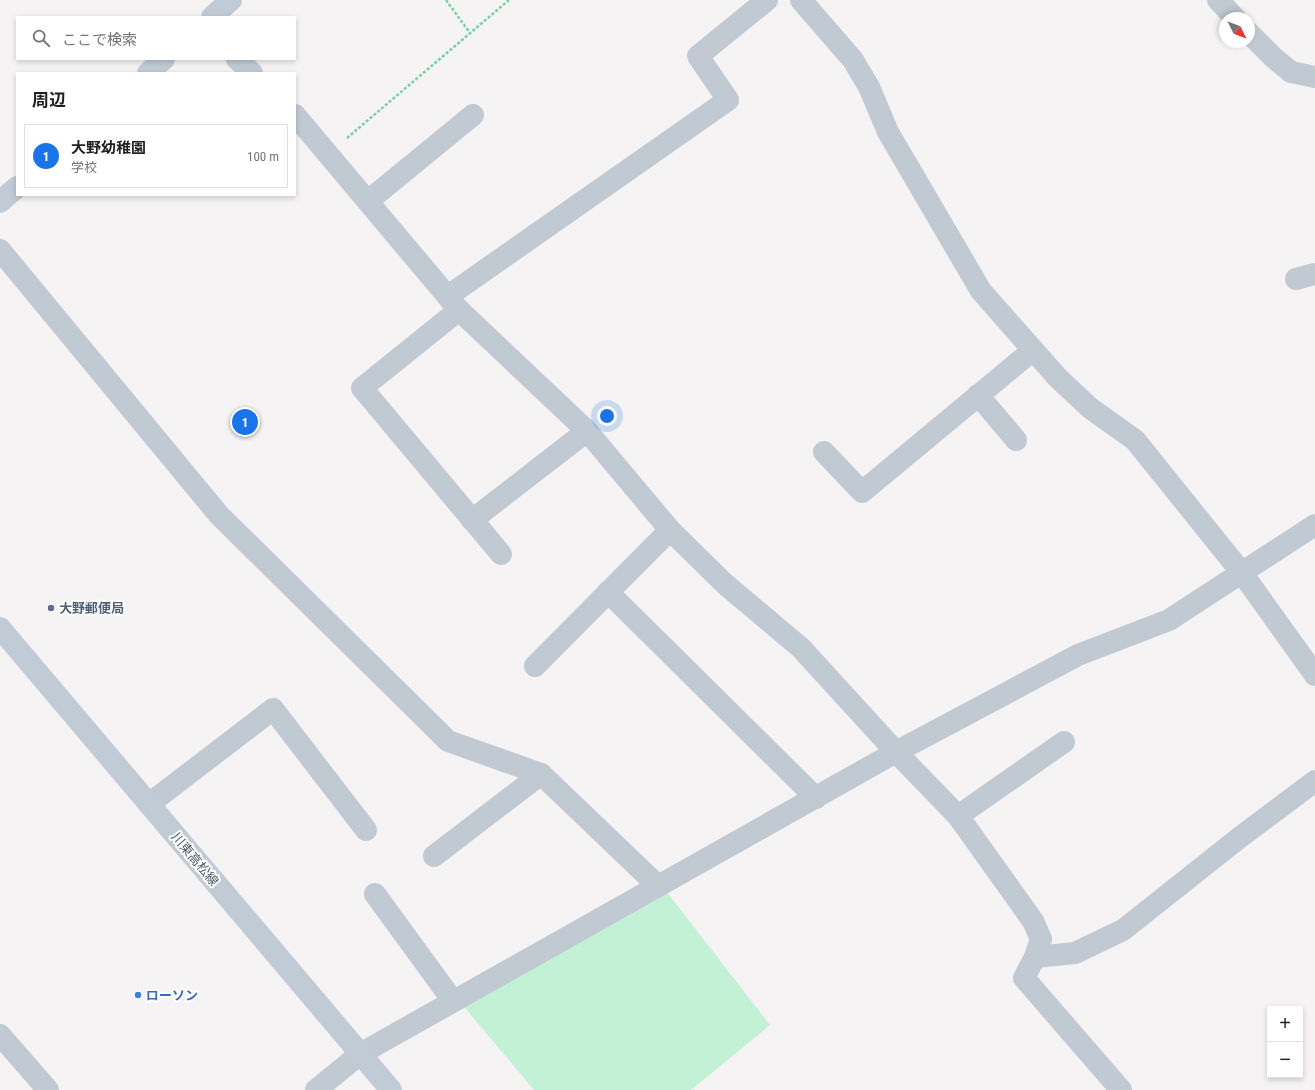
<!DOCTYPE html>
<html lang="ja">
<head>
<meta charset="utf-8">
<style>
	:root { --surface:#fff; --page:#f6f6f6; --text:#202124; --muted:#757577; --line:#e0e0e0; --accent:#1a73e8 }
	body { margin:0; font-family:"Roboto Condensed","Noto Sans JP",sans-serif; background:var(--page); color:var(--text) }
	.controls { position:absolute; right:12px; bottom:12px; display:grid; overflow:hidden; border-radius:0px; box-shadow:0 2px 6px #0003 }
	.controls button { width:36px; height:36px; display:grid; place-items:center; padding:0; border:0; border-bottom:1px solid var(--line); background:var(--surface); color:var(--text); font:20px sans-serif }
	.compass { position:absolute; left:1219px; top:12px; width:36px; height:36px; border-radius:50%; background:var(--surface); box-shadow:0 2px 6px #0003; rotate:132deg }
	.you { position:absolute; left:607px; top:416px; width:14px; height:14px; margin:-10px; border:3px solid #fff; border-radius:50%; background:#1a73e8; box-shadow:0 0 0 6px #1a73e833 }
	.badge { display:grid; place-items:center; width:26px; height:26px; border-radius:50%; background:var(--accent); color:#fff; font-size:13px; font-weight:700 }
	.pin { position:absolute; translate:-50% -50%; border:2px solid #fff; box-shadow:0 1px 4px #0006 }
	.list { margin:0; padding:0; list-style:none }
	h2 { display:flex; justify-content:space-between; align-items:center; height:52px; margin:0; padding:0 16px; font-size:17px }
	h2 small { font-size:13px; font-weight:400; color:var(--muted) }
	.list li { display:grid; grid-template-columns:26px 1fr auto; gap:12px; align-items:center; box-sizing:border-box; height:64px; margin:0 8px 8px; padding:0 8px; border:1px solid var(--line); border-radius:0px }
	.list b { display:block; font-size:15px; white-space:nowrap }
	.list p { margin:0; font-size:13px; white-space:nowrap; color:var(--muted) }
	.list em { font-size:13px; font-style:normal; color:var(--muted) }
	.icon { flex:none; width:22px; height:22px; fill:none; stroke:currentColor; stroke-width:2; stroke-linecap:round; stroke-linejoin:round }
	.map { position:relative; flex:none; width:1315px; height:1090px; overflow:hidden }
	.search { position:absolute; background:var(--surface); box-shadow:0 2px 6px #0003; left:16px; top:16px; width:280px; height:44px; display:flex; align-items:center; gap:10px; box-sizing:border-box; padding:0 14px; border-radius:0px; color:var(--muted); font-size:15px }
	.panel { position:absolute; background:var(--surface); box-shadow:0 2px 6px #0003; left:16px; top:72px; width:280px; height:124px; border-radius:0px }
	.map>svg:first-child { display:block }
</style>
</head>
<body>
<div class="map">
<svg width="1315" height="1090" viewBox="0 0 1315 1090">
	<rect width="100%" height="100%" fill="#f5f3f3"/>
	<path fill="#c3f1d5" d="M666 891 770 1025 691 1090H534L461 1003Z"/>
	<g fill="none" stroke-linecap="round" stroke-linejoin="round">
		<g stroke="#7ad0a6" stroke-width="2.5" stroke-dasharray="3 2" stroke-linecap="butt">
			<path d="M446 0 470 33"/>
			<path d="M347 138 509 0"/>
		</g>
		<g stroke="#c1cad2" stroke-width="22">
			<path d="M801 0 853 60 869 87 888 132 981 291 1058 378 1090 408 1135 440 1242 573 1315 675"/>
			<path d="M1218 0 1235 18"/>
			<path d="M1249 33 1274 58 1291 72 1315 77"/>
			<path d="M237 59 252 73"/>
			<path d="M295 115 459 310 587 431 670 530 725 584 801 648 896 752 958 816 1033 921 1041 939 1035 957 1024 978 1121 1090"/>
			<path d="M368 201 473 115"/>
			<path d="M0 250 219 515 448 741 541 774 658 886"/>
			<path d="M1296 279 1315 274"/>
			<path d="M448 296 728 100 698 56 767 0"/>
			<path d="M459 310 362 388 501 554"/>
			<path d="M978 395 1016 440"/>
			<path d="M824 452 862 492 1033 350"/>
			<path d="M472 520 587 431"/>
			<path d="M608 592 816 798"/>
			<path d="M535 666 670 530"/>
			<path d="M149 804 273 709 366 830"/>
			<path d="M958 816 1064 742"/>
			<path d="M434 856 541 774"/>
			<path d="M375 894 453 1001"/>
			<path d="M1035 957 1075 953 1123 930 1239 838 1315 781"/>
			<path d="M0 1035 48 1090"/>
			<path d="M316 1090 360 1054 896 752 1078 655 1169 620 1315 525"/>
		</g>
		<g stroke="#c1cbd6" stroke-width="22">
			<path d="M212 17 231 0"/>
			<path d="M148 73 164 59"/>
			<path d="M0 202 17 187"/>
			<path d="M0 628 391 1090"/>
		</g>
	</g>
	<circle fill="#5c6f8a" stroke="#fff" stroke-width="1.5" cx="51" cy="608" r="4"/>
	<circle fill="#3f7fe0" stroke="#fff" stroke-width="1.5" cx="138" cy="995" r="4"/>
	<g text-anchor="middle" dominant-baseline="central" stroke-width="4" stroke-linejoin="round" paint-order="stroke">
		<g font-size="13" font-weight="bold" fill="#4e5e75" stroke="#fff" text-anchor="start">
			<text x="59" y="608">大野郵便局</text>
		</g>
		<g font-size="13" fill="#4a5661" stroke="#fff">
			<text transform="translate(195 859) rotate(50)">川東高松線</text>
		</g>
		<g font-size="13" font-weight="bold" fill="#366cbe" stroke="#fff" text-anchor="start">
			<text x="146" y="995">ローソン</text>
		</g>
	</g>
</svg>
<div class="controls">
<button>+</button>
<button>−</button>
</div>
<svg class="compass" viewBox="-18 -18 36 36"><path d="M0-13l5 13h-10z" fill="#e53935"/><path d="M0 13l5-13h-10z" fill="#757577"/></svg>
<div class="you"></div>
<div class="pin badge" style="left:245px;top:422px">1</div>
<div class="search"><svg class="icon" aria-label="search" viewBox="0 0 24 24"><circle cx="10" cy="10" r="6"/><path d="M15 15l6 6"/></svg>ここで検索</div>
<section class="panel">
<h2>周辺<small></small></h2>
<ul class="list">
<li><span class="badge">1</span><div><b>大野幼稚園</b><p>学校</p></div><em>100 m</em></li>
</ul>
</section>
</div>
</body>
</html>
